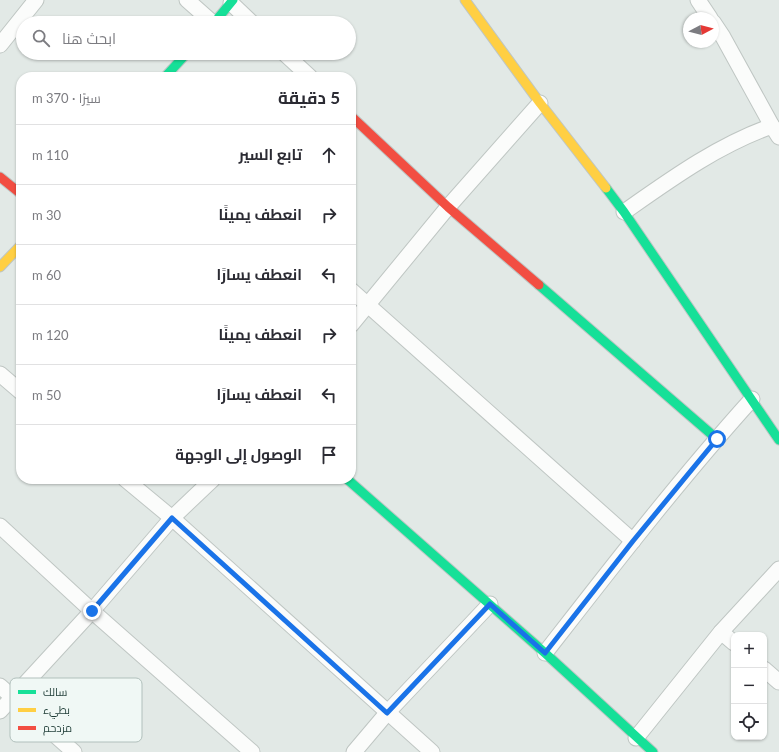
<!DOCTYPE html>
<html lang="ar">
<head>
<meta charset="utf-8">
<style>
	:root { --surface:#fff; --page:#f7f7f7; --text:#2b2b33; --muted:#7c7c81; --line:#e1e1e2 }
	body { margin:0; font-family:Lato,Cairo,sans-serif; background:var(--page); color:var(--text); direction:rtl }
	.controls { position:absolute; right:12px; bottom:12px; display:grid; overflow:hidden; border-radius:8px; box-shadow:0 1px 3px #0004 }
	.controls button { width:36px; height:36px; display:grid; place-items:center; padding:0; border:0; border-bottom:1px solid var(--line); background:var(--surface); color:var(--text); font:20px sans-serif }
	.compass { position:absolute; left:683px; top:12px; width:36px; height:36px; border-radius:50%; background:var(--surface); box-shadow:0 1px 3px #0004; rotate:83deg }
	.stop { position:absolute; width:12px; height:12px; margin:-9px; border:3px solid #1a73e8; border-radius:50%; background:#fff }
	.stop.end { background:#1a73e8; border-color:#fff; box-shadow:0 1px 4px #0008 }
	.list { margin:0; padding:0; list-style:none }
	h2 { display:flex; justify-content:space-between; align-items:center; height:52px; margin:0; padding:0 16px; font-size:17px }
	h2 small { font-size:13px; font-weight:400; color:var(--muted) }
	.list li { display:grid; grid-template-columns:26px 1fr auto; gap:12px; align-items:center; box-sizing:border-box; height:60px; padding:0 16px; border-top:1px solid var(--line) }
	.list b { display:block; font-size:15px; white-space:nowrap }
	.list em { font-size:13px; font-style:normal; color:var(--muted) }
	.icon { flex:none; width:22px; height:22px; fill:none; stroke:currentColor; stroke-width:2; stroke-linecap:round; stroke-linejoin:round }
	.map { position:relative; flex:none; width:779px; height:752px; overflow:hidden; direction:ltr }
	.search { position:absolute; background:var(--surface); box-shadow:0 1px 3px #0004; left:16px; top:16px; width:340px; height:44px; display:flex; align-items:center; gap:10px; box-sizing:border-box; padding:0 14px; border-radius:22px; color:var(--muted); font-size:15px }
	.panel { position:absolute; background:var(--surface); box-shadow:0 1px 3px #0004; left:16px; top:72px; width:340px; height:412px; border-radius:16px; direction:rtl }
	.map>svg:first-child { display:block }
</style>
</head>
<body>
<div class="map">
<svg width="779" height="752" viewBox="0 0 779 752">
	<rect width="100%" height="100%" fill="#e2e9e6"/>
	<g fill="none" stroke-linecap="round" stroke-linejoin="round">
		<g stroke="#bfc6c3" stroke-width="17">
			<g id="street">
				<path d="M187 0 213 23"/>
				<path d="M698 0 710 18"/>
				<path d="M231 3 252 23"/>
				<path d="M713 22 723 37 772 126"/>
				<path d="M0 45 36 0"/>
				<path d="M284 53 310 77"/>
				<path d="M624 212C671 179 718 145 772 126L779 137"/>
				<path d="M351 290 633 541"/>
				<path d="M351 325 448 207 540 103"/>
				<path d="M0 374 21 392"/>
				<path d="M125 479 172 518 432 752"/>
				<path d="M0 526 92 611 252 752"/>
				<path d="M721 632 734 643"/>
				<path d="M545 653C612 567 679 480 752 399"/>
				<path d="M764 669 779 682"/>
				<path d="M0 686 74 752"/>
				<path d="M0 711 92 611 172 518 213 479"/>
				<path d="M636 738 721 632 779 569"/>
				<path d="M354 752 387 713 490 604"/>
			</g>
		</g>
		<g stroke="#bec6c4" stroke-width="11">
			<g id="fast">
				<path d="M214 23 233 0"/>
				<path d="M165 77 187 53"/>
				<path d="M606 188 624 212 779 440"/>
				<path d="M539 285 717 439"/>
				<path d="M347 479 545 653 653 752"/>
			</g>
		</g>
		<g stroke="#bec6c4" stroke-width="11">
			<g id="slow">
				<path d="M465 0 540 103 606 188"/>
				<path d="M0 267 21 245"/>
			</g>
		</g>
		<g stroke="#bec6c4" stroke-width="11">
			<g id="jam">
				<path d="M351 116 448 207 539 285"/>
				<path d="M0 177 21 194"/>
			</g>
		</g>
		<use href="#street" stroke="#fbfcfb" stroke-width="15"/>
		<use href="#fast" stroke="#16e098" stroke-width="9"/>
		<use href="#slow" stroke="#ffcf43" stroke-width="9"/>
		<use href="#jam" stroke="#f24e42" stroke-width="9"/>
	</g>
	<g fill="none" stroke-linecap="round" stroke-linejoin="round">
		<path stroke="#1a73e8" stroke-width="5" d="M92 611 172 518 387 713 490 604 545 653 633 541 717 439"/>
	</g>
	<rect x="10" y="678" width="132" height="64" rx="6" fill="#f0f8f5" stroke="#b1c0bc" stroke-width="1"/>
	<rect x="18" y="690" width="18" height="4" fill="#16e098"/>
	<rect x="18" y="708" width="18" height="4" fill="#ffcf43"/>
	<rect x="18" y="726" width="18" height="4" fill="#f24e42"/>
	<g font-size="11" fill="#1f3d37">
		<text x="43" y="696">سالك</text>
		<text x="43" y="714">بطيء</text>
		<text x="43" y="732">مزدحم</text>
	</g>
</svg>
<div class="controls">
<button>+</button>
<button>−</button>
<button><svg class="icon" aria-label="locate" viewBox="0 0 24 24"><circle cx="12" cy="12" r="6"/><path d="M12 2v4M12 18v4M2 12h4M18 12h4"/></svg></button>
</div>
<svg class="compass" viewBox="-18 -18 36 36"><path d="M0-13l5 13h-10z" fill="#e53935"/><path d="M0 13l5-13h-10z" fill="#7c7c81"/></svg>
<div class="stop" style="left:717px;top:439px"></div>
<div class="stop end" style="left:92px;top:611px"></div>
<div class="search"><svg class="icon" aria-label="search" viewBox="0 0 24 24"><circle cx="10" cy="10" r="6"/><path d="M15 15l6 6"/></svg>ابحث هنا</div>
<section class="panel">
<h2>5 دقيقة<small>سيرًا · 370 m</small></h2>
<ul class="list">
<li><svg class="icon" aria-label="ahead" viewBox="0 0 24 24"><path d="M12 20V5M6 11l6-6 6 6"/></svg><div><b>تابع السير</b></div><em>110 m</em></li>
<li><svg class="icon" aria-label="right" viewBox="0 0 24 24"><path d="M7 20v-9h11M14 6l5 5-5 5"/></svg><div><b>انعطف يمينًا</b></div><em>30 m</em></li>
<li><svg class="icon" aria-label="left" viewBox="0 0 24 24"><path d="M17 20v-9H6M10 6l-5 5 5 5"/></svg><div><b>انعطف يسارًا</b></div><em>60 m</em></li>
<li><svg class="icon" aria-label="right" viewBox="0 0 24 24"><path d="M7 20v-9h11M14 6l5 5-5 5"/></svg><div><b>انعطف يمينًا</b></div><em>120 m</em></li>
<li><svg class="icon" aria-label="left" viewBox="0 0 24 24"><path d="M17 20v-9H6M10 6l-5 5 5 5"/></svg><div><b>انعطف يسارًا</b></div><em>50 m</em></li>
<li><svg class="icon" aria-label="arrive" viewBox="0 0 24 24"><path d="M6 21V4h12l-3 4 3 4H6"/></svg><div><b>الوصول إلى الوجهة</b></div></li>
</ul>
</section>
</div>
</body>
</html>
